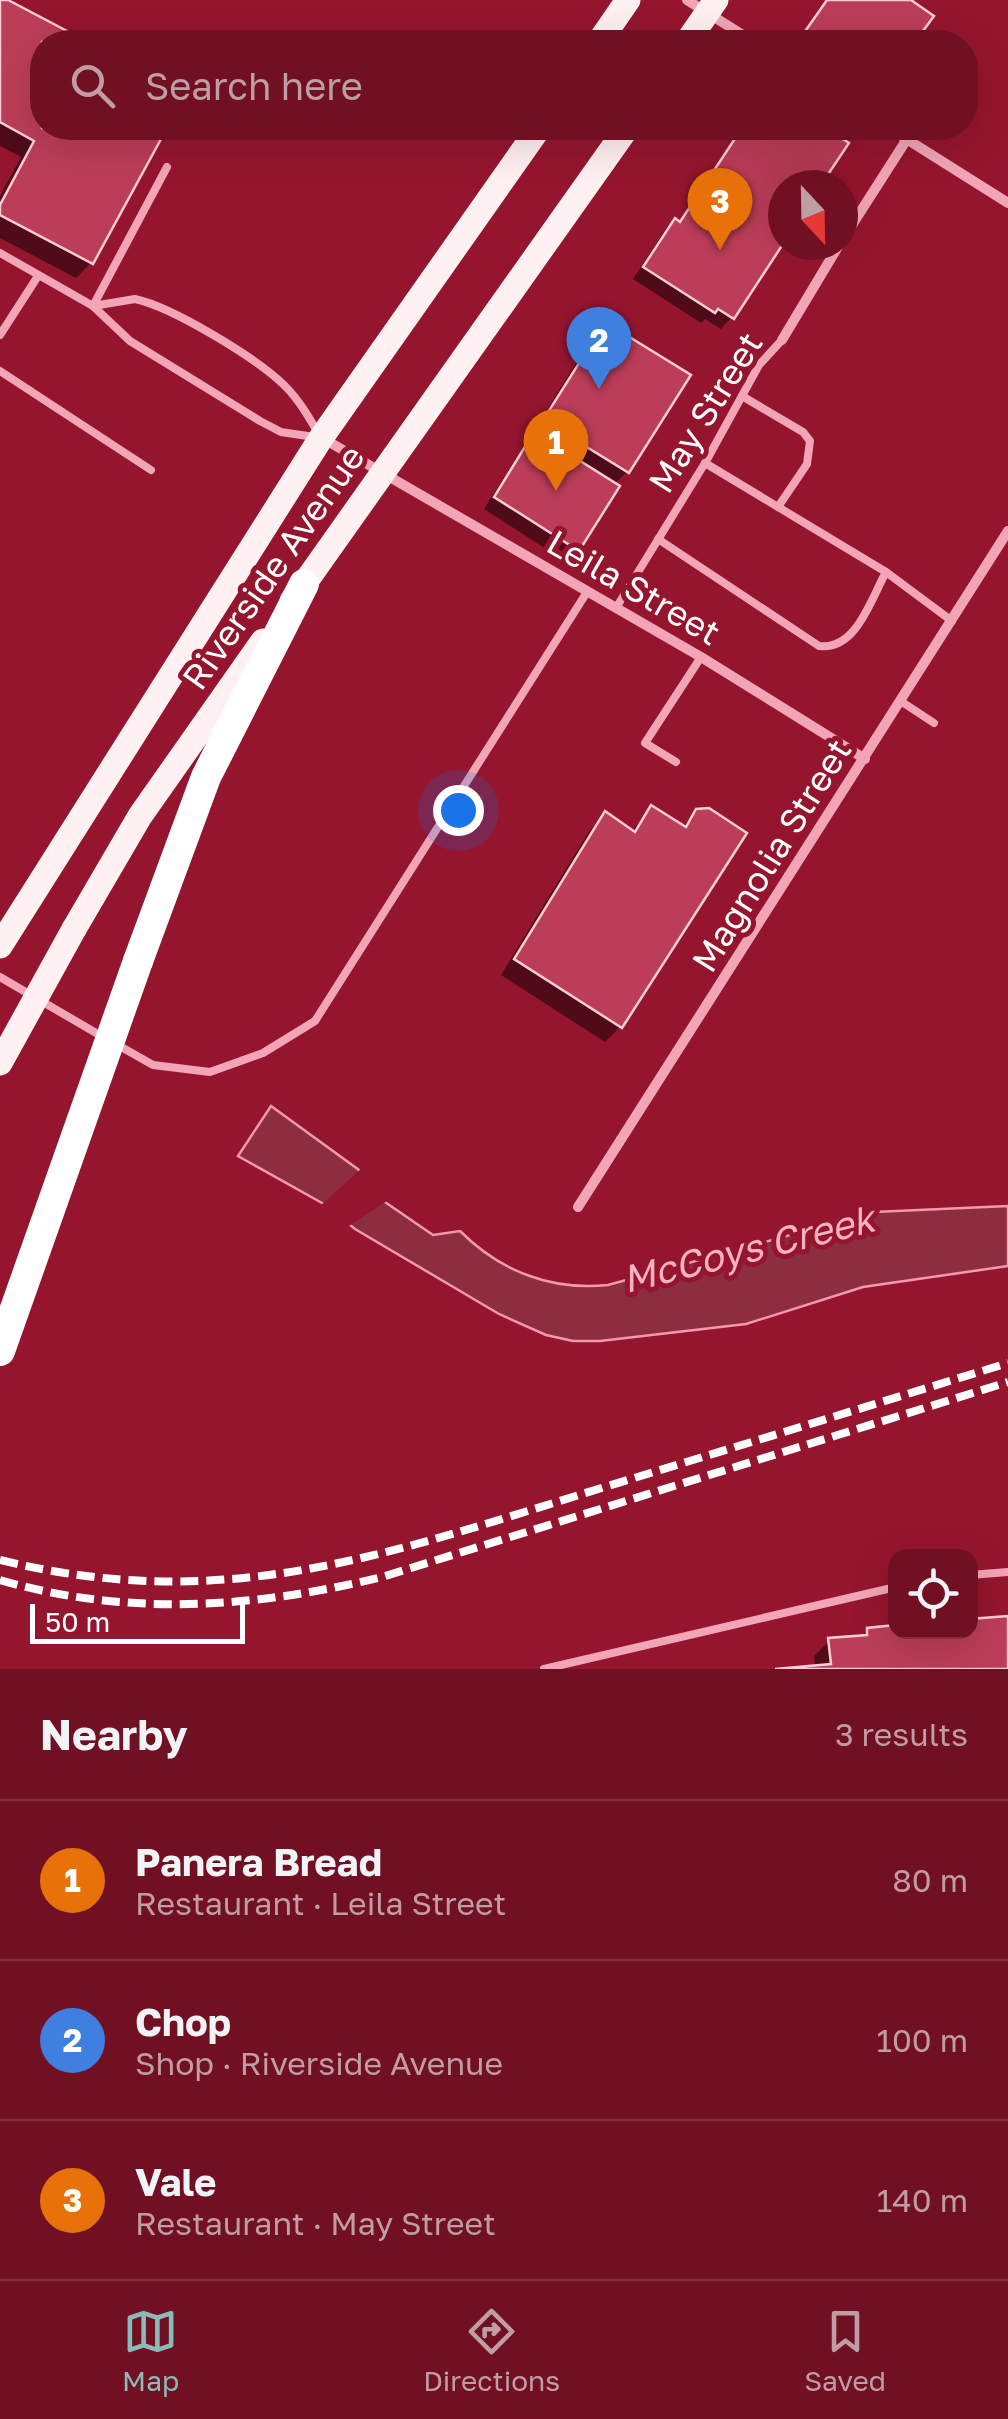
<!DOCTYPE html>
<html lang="en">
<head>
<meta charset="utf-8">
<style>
	:root { --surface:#701022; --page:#75192a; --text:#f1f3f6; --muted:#c09da5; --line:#823040; --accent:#8bbbb9 }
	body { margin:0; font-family:"Golos Text",sans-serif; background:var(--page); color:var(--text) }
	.controls { position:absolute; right:30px; bottom:30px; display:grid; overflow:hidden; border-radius:20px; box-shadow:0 10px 40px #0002 }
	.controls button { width:90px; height:90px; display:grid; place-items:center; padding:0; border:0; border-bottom:2px solid var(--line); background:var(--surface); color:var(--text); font:50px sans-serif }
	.compass { position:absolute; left:768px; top:170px; width:90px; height:90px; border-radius:50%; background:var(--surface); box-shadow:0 10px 40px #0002; rotate:158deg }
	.scale { position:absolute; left:30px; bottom:25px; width:215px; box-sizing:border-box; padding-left:10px; border:5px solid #fff; border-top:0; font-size:28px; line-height:35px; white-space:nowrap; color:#fff; -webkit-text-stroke:8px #95152e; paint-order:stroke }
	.you { position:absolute; left:458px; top:810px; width:35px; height:35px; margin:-25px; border:8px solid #fff; border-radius:50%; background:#1a73e8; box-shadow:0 0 0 15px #1a73e833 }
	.badge { display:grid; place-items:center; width:65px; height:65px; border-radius:50%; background:var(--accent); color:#fff; font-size:32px; font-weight:700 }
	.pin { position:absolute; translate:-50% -82px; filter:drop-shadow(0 2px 5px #0008) }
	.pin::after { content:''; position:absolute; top:52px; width:35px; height:30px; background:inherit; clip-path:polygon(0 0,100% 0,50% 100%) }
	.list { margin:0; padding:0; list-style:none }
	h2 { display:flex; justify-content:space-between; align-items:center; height:130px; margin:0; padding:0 40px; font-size:42px }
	h2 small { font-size:32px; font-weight:400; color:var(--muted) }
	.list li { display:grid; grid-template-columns:65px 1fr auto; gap:30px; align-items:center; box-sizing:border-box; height:160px; padding:0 40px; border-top:2px solid var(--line) }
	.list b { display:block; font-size:38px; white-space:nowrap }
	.list p { margin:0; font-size:32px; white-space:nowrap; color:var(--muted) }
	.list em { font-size:32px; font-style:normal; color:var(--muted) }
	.icon { flex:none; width:55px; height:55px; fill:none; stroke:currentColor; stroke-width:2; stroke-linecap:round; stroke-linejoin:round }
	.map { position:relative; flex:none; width:1008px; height:1669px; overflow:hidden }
	.search { position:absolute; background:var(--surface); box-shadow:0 10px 40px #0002; left:30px; right:30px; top:30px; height:110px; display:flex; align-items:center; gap:25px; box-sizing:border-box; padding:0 35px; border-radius:40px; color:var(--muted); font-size:38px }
	.sheet { height:610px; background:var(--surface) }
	nav { display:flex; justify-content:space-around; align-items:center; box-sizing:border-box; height:140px; border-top:2px solid var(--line); background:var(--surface); font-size:28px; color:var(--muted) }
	nav a { display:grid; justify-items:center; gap:5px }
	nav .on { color:var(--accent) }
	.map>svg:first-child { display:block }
</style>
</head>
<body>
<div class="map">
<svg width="1008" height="1669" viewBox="0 0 1008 1669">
	<rect width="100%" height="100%" fill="#95152e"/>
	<path fill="#8c2e40" stroke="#f498ac" stroke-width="2.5" d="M271 1106 359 1170 385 1202 433 1235 460 1231C500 1271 551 1291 608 1285L874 1212 1008 1206V1266L863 1287 746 1324 600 1341H573L546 1335 499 1314 355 1229 322 1203 238 1156Z"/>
	<path fill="#95152e" d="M363 1167 390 1199 346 1228 319 1207Z"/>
	<g fill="#0007">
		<path d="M0 0 83 42H42V128H164L91 263 76 278 0 238V196L21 157 0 146Z"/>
		<path d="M826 0H907L930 16 912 42H796Z"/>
		<path d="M741 128H821L845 143 818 185H783V239L732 317 721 329 705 319 701 323 633 279 663 233 675 221 678 223Z"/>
		<path d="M605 325 627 472 613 485 577 549 565 561 484 509 523 447 536 434 533 432 593 336Z"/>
		<path d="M651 808 682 827 698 812 620 1027 605 1042 501 975 590 830 606 815 631 832Z"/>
		<path d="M1008 1618V1669H805L815 1668 814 1656 830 1640 860 1638 868 1630 970 1632Z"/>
	</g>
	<g fill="#bc3d58" stroke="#fccdd7" stroke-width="2.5">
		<path d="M0 0H8L88 42H42V128H167L93 264 0 215V205L34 141 0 122Z"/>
		<path d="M827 0H911L934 16 915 42H802L799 40Z"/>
		<path d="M742 128H825L849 143 821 185H783V244L734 319 718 309 715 313 643 267 675 218 680 222Z"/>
		<path d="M605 322 691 375 629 473 543 420Z"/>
		<path d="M534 432 620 486 579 551 494 497Z"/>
		<path d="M651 805 686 827 696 809 709 808 747 833 622 1028 514 959 605 811 635 832Z"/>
		<path d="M1008 1616V1669H775L831 1664 828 1638 867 1635V1628L896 1625V1632H970V1619Z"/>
	</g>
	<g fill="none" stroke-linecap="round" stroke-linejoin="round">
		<g stroke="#f1a5b6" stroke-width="8">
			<path d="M0 253 93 306 167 167"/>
			<path d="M135 299C172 307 257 358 285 386 300 401 310 419 321 438L281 432 260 421 130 341 93 306Z"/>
			<path d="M0 335 38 276"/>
			<path d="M0 371 151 470"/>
			<path d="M742 396 803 432 810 441 807 464 778 507"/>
			<path d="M705 463 886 572 952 621"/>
			<path d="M658 539 819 646C856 651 871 599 886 572"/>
			<path d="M616 608 705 463 759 365 782 340"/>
			<path d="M902 702 934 723"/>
			<path d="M676 762 645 743 701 657"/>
			<path d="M0 977 103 1037"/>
			<path d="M116 1044 153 1065 210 1072 263 1053 315 1021 587 592"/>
			<path d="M970 1575 1008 1572"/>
			<path d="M544 1669 896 1587"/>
		</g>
		<g stroke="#f1a5b6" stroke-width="10">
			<path d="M687 0 754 42"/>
			<path d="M889 128 1008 203"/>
			<path d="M843 239 907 139"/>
			<path d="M782 340 839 245"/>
			<path d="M324 439 701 657 865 759"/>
			<path d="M578 1207 1008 531"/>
		</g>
		<g stroke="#fff0f2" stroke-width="25">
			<path d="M599 42 628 0"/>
			<path d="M687 42 716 0"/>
			<path d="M292 601 627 128"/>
			<path d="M74 929 140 816 263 641"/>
			<path d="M0 946 321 438 539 128"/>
		</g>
		<path stroke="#fff" stroke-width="30" d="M138 961 206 777 304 584"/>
		<g stroke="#fff" stroke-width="8" stroke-dasharray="18 8" stroke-linecap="butt">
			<path d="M0 1560C229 1616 393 1552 608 1486 742 1445 875 1404 1008 1363"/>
			<path d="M0 1580C127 1617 255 1608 382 1577L1008 1382"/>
		</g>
		<path stroke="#fff0f2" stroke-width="25" d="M0 1063 74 929"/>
		<path stroke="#fff" stroke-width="30" d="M0 1351 138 961"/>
	</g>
	<g text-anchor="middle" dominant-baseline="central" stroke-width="10" stroke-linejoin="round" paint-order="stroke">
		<g font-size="35" fill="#fff" stroke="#95152e">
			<text transform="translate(705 412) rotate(-58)">May Street</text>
			<text transform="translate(273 567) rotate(-55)">Riverside Avenue</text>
			<text transform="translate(634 587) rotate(30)">Leila Street</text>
			<text transform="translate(771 855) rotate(-58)">Magnolia Street</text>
		</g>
		<g font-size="38" font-style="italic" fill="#f8b2c1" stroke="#95152e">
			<text transform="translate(748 1248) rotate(-14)">McCoys Creek</text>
		</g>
	</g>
</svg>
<div class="controls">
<button><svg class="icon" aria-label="locate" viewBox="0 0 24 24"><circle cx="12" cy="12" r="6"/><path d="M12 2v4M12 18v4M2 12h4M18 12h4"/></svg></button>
</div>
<svg class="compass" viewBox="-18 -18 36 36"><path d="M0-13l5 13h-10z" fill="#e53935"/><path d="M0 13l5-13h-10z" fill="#c09da5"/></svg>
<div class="scale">50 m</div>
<div class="you"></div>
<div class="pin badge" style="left:556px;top:491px;background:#e8710a">1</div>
<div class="pin badge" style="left:599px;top:389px;background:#3f7fe0">2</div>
<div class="pin badge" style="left:720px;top:250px;background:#e8710a">3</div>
<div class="search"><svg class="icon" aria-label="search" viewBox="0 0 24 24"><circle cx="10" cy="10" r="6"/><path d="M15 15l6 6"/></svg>Search here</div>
</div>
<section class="sheet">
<h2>Nearby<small>3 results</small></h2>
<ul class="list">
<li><span class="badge" style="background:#e8710a">1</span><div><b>Panera Bread</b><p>Restaurant · Leila Street</p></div><em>80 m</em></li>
<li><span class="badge" style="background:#3f7fe0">2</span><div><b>Chop</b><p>Shop · Riverside Avenue</p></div><em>100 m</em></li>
<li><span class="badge" style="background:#e8710a">3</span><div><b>Vale</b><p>Restaurant · May Street</p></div><em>140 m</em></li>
</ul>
</section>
<nav>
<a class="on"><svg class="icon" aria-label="map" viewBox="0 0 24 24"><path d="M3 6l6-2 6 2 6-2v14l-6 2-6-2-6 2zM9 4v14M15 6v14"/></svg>Map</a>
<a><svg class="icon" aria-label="directions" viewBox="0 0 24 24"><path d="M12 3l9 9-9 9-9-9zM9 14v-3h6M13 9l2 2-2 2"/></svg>Directions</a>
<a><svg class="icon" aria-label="saved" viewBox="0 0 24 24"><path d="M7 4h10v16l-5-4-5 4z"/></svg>Saved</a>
</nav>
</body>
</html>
